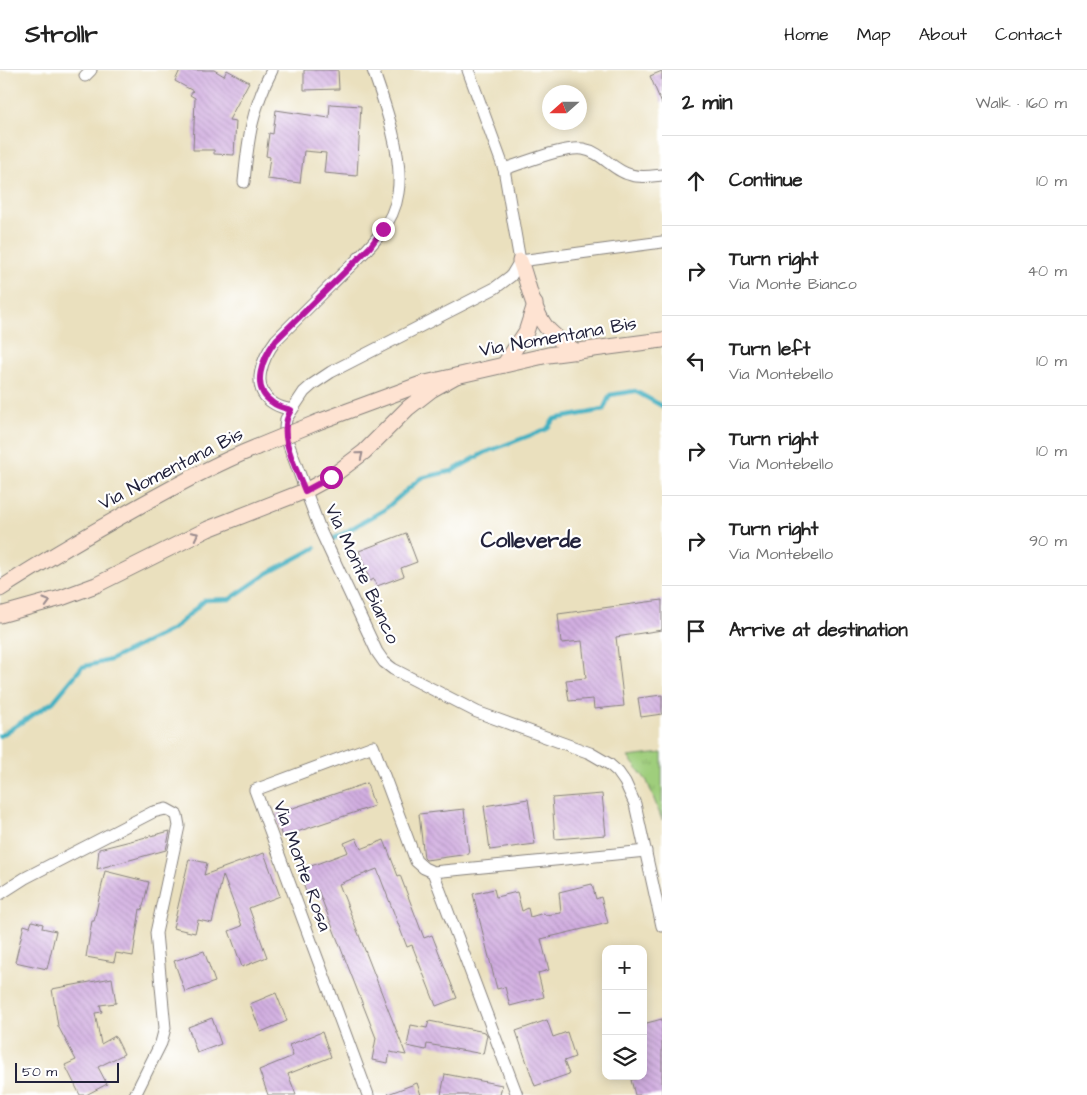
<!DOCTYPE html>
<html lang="en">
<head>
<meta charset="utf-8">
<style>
	:root { --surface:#fff; --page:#f6f6f6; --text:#222; --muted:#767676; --line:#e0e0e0 }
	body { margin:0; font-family:"Architects Daughter",sans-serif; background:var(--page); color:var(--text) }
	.controls { position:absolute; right:15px; bottom:15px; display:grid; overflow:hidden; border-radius:10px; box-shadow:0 2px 12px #0003 }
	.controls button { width:45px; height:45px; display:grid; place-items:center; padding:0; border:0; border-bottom:1px solid var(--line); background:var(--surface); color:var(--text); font:25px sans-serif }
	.compass { position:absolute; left:542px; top:15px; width:45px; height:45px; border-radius:50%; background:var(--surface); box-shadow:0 2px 12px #0003; rotate:249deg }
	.scale { position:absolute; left:15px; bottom:12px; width:104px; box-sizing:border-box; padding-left:5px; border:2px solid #22223b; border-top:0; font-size:14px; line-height:18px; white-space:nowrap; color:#22223b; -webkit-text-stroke:4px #fff; paint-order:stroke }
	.stop { position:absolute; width:15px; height:15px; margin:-11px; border:4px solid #b5179e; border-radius:50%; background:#fff }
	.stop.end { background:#b5179e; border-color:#fff; box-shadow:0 1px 5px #0008 }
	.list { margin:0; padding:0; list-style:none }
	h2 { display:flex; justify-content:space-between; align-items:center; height:65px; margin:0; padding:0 20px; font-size:21px }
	h2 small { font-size:16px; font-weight:400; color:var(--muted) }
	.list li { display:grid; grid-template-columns:32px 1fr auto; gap:15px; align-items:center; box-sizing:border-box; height:90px; padding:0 20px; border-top:1px solid var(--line) }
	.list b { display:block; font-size:19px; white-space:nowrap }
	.list p { margin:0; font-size:16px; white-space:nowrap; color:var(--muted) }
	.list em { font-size:16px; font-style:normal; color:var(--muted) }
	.icon { flex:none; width:28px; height:28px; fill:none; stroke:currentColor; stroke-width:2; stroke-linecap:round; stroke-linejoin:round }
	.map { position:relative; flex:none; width:662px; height:1025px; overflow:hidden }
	header { display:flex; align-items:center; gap:30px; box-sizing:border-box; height:70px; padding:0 25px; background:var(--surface); border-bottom:1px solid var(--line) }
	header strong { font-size:24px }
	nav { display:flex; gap:28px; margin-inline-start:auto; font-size:18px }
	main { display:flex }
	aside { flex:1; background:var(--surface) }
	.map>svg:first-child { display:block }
</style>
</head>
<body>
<header>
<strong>Strollr</strong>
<nav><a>Home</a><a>Map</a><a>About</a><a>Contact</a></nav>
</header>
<main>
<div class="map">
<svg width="662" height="1025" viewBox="0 0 662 1025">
	<defs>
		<pattern id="grass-tufts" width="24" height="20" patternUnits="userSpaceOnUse" patternTransform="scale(1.25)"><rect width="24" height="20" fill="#9fce7c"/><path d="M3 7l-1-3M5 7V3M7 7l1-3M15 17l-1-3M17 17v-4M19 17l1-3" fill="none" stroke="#89b16c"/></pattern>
		<pattern id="building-back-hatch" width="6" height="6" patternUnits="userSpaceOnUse" patternTransform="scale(1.25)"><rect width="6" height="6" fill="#d1aee0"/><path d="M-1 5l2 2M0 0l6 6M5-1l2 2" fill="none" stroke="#b395c1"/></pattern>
	</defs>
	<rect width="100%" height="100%" fill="#fff"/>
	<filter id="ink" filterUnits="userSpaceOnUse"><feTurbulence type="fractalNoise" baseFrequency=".02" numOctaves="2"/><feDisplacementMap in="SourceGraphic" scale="10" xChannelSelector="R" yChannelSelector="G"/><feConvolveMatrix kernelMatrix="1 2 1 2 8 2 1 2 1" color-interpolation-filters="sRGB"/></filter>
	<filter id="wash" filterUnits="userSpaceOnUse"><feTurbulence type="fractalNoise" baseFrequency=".0096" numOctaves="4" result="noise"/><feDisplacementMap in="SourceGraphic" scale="20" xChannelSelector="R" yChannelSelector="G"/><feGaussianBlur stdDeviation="1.12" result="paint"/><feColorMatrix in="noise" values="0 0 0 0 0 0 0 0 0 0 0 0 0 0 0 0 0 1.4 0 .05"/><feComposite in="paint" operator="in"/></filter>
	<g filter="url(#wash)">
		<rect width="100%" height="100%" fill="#eae0be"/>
		<path fill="url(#grass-tufts)" stroke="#60785c" d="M662 683V750L647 711 628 687Z"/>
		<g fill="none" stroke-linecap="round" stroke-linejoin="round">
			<g stroke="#43b0c1" stroke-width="4.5">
				<path d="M333 469 384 440 421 408 452 401 484 383 547 359 554 349 603 340 610 325 635 321 662 336"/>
				<path d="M0 666 53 632 82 597 110 590 173 559 205 530 230 529 268 503 315 478"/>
			</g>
		</g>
		<g id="blocks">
			<g fill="url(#building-back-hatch)">
				<path d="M180 0H214L224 6 227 0 249 12 229 50 236 51 234 85 214 84V80H193L195 28 190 25 193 21 175 11Z"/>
				<path d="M304 0H338L339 19 304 20Z"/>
				<path d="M662 1V34L650 6Z"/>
				<path d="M330 34 361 36 357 106 324 103 326 83 304 81 300 113 267 109 270 87 266 86 269 63 273 64 276 40 329 48Z"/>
				<path d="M406 463 417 492 401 498 404 506 377 516 374 509 370 511 359 481Z"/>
				<path d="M662 530V560L616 567 624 636 594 639 593 629 569 631 566 610 586 608 582 571 561 573 558 544Z"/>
				<path d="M662 625V644L641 647 638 628Z"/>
				<path d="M367 713 374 736 282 767 275 744Z"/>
				<path d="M602 724 606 765 555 769 552 728Z"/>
				<path d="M528 729 535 774 490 780 484 736Z"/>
				<path d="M464 739 469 784 426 790 424 788 419 744Z"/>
				<path d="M170 761 166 780 97 799 99 779Z"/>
				<path d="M356 768 361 779 384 770 398 806 400 805 424 868 432 865 457 928 436 936 412 875 407 877 377 799 339 814 406 985 390 982 388 993 372 990 376 968 318 820 307 824 298 801 348 782 344 773Z"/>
				<path d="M264 783 280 826 249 838 267 887 242 897 229 861 242 856 223 805 212 853 198 850 195 863 173 858 189 789 207 793 204 805Z"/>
				<path d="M105 801 149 812 142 840 140 839 133 886 116 883 114 892 86 887 92 851H94Z"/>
				<path d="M592 814 596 829 601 827 608 853 541 869 549 900 538 903 544 927 510 936 505 917 497 919 473 824 494 819 496 827 517 822 522 841 528 838 530 847 544 843 545 845 561 843 559 822Z"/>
				<path d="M32 851 43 854 42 858 56 861 47 899 15 892 24 855 30 857Z"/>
				<path d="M204 881 215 912 185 922 174 891Z"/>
				<path d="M112 908 116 933 100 935 102 942 95 943 101 974 115 966 124 984 98 997 107 1014 86 1025H80L65 995 76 990 58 956 52 919Z"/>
				<path d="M276 923 287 951 261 962 250 934Z"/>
				<path d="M212 948 221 974 197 983 188 957Z"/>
				<path d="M662 949V1025H635L631 1010 643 1006V954Z"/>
				<path d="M547 950 553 967 567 962 575 987 564 991 569 1004 535 1016 516 961Z"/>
				<path d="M429 951 485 962 487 965 483 984 427 974 426 980 407 976 411 955 427 958Z"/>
				<path d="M322 962 331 987 288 1004 296 1025H268L259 1000 293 986 289 975Z"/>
				<path d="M445 1004 502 1015 500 1025H441Z"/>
				<path d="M417 1013 421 1025H388V1024Z"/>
			</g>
		</g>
	</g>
	<g filter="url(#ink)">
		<use href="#blocks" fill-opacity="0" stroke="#86817c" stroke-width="1"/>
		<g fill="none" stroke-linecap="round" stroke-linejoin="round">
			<g stroke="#86817c" stroke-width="13">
				<g id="street">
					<path d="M468 0 504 99 520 191 511 206 495 218 331 302 313 314 304 322 286 349 285 358 287 370 321 462 377 582 384 592 393 599 477 642 590 683 609 694 618 702 625 712 635 734 662 856"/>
					<path d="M85 6 91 0"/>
					<path d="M504 99C524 93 564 76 583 79 602 82 613 101 631 105 641 108 652 106 662 105"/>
					<path d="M244 112C248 68 252 39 272 0"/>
					<path d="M520 191 662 172"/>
					<path d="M291 340C285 338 278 337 273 333 249 318 263 287 276 270 295 251 313 233 332 214 358 188 393 161 398 123 404 88 385 34 373 0"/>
					<path d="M0 824 25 808 153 742 166 739 177 745 179 756 156 863 165 958 161 973 135 1025"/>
					<path d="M368 1025 255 720 373 676 416 791 424 798 433 802"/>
					<path d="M517 1025 433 802 646 781"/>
				</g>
			</g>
			<g stroke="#86817c" stroke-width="17">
				<g id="secondary">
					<path d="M520 191C528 212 532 238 546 257 554 267 566 274 576 282"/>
					<path d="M504 295 526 262 535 234"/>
					<path d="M318 352 421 314 548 285 662 270"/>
					<path d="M0 519C46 489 93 462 141 435 179 414 217 393 257 377"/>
					<path d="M0 545 61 528 96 515 208 459 305 421 331 407 364 382 408 338 431 320 456 306"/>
				</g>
			</g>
			<use href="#street" stroke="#fff" stroke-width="11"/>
			<use href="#secondary" stroke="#fee3d2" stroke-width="15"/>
			<g stroke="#86817c" stroke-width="17" stroke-linecap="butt">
				<path id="secondary-bridge" d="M257 377 318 352"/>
			</g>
			<use href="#secondary-bridge" stroke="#fee3d2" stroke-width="15"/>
		</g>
		<defs><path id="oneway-chevron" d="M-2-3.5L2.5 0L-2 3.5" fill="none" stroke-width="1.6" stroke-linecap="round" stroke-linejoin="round" transform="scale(1.25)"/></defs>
		<g stroke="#9b8c8e">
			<use href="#oneway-chevron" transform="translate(360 385) rotate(-39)"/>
			<use href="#oneway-chevron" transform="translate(195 465) rotate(-27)"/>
			<use href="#oneway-chevron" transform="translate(47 532) rotate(-16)"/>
		</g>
	</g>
	<g fill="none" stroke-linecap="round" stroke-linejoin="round" filter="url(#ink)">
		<path stroke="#b5179e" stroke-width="6" d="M331 407 305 421C296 397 276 364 291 340 285 338 278 337 273 333 249 318 263 287 276 270L370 177 383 159"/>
	</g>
	<g text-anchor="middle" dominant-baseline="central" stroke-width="4.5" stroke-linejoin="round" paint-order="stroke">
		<g font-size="19" fill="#22223b" stroke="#fff">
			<text transform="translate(558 267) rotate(-10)">Via Nomentana Bis</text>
			<text transform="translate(171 399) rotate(-27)">Via Nomentana Bis</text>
			<text transform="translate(362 504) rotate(65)">Via Monte Bianco</text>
			<text transform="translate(302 796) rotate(70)">Via Monte Rosa</text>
		</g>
		<g font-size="21" font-weight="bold" fill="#22223b" stroke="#fff">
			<text x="531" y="470">Colleverde</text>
		</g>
	</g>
</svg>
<div class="controls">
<button>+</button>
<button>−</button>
<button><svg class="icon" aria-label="layers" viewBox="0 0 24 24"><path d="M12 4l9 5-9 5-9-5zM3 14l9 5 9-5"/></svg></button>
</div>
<svg class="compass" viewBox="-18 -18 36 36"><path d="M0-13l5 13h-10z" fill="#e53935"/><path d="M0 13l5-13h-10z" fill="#767676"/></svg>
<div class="scale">50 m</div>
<div class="stop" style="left:331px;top:407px"></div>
<div class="stop end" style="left:383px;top:159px"></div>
</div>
<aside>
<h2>2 min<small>Walk · 160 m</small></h2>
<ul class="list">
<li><svg class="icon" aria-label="ahead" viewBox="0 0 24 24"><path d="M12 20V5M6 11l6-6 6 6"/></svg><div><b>Continue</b></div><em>10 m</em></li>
<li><svg class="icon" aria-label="right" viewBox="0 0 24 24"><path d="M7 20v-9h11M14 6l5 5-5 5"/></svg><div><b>Turn right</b><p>Via Monte Bianco</p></div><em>40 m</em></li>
<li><svg class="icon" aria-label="left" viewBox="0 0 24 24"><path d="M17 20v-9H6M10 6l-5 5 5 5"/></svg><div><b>Turn left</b><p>Via Montebello</p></div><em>10 m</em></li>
<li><svg class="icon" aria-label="right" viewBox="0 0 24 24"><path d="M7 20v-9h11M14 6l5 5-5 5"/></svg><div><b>Turn right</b><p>Via Montebello</p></div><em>10 m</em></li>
<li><svg class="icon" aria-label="right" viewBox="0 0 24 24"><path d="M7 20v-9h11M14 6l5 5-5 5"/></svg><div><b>Turn right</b><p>Via Montebello</p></div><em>90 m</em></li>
<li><svg class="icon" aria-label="arrive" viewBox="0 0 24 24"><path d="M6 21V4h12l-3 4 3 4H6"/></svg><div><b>Arrive at destination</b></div></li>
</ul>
</aside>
</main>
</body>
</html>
